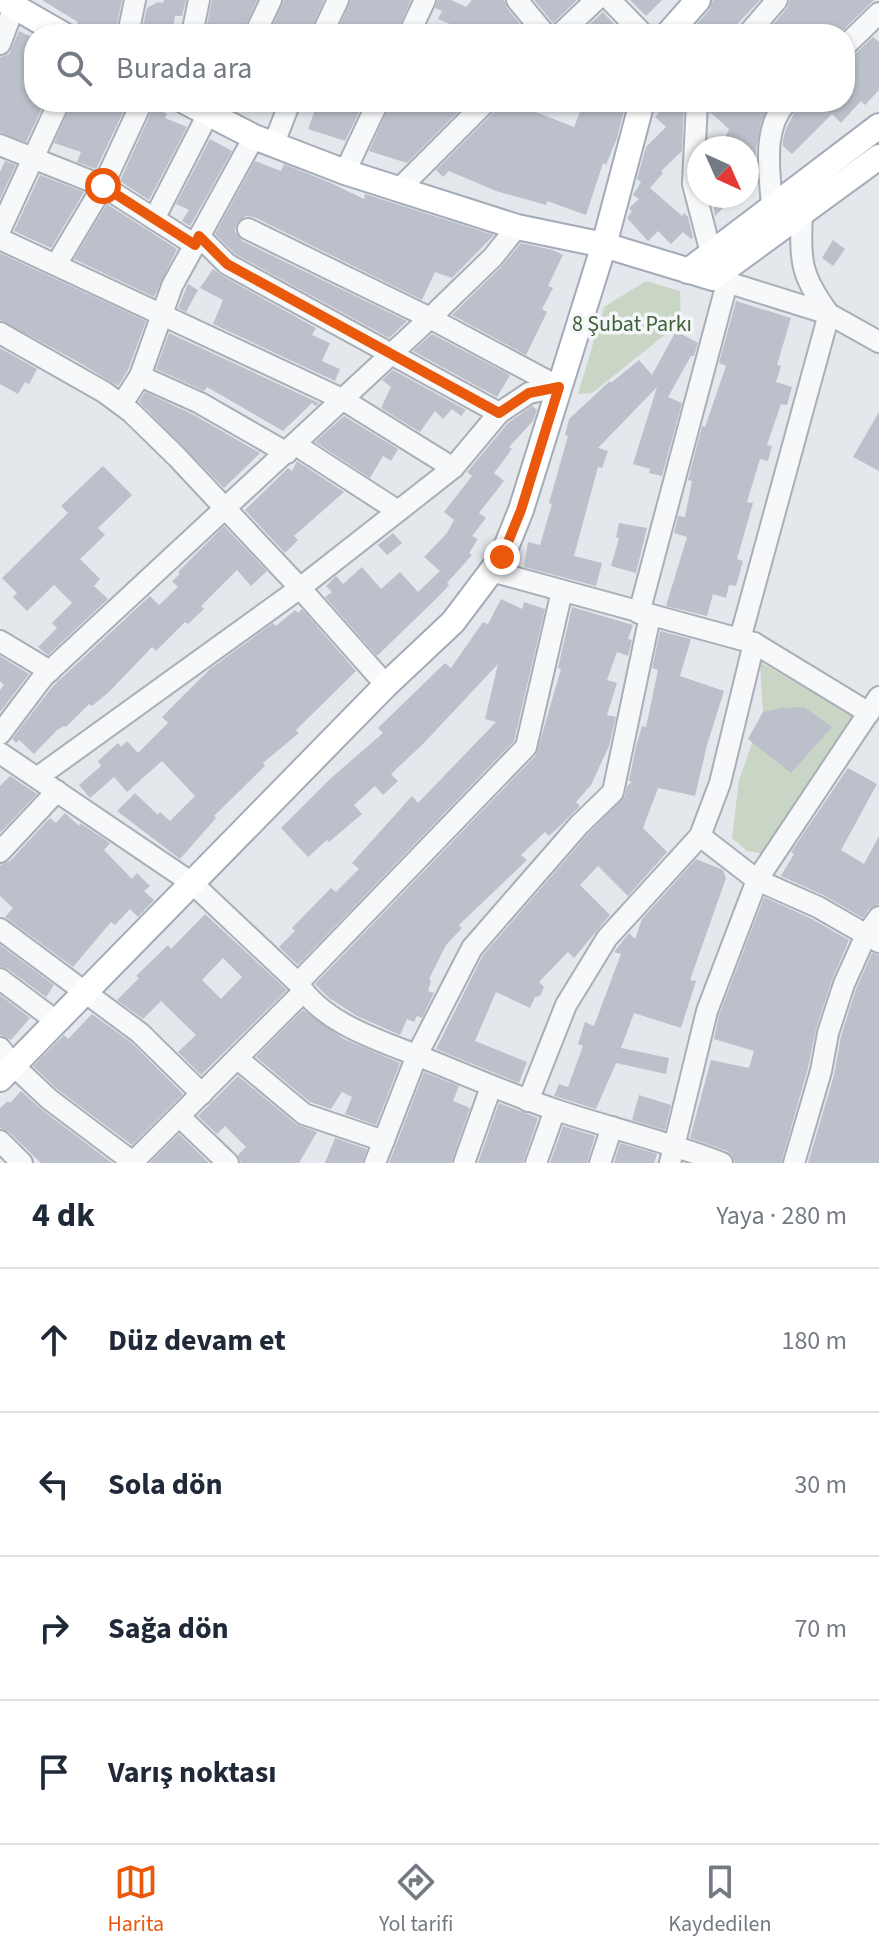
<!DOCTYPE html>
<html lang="tr">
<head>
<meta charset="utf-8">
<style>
	:root { --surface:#fff; --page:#f6f6f7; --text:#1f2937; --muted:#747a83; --line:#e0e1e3; --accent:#ea580c }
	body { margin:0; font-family:"Source Sans 3",sans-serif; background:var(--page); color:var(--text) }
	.compass { position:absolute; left:687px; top:136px; width:72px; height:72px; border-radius:50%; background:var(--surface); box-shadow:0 2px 6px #0004; rotate:135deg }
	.stop { position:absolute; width:24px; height:24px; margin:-18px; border:6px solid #ea580c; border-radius:50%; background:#fff }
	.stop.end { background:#ea580c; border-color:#fff; box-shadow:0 2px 8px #0008 }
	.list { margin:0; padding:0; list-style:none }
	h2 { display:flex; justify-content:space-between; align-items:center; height:104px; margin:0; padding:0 32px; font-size:34px }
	h2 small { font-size:26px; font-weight:400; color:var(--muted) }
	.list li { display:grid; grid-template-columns:52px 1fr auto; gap:24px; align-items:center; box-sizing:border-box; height:144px; padding:0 32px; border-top:2px solid var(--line) }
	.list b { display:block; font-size:30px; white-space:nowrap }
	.list em { font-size:26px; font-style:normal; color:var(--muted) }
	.icon { flex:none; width:44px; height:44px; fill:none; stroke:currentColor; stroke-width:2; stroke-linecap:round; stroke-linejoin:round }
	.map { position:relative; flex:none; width:879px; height:1163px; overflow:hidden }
	.search { position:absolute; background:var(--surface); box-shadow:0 2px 6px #0004; left:24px; right:24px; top:24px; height:88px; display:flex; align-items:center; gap:20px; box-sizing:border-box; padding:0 28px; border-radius:32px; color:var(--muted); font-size:30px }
	.sheet { height:680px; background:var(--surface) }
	nav { display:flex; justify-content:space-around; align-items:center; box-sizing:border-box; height:112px; border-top:2px solid var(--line); background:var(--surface); font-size:22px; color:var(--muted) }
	nav a { display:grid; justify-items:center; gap:4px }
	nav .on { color:var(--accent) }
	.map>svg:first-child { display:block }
</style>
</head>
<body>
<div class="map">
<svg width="879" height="1163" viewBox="0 0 879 1163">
	<rect width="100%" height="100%" fill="#e4e7ec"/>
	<g fill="#c9d6c5">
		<path d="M646 281 680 291 681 322 592 393 578 394 604 307Z"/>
		<path d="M760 662 854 716 771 855 747 851 732 838 739 780 763 712Z"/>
	</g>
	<g fill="#bbc0ca" fill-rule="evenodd">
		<path d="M42 0H122L115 34H99L77 24 78 22Z"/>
		<path d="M164 0H186L182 16H175L172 34H141L147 8 158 2 163 3Z"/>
		<path d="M212 0H257L242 34H205Z"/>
		<path d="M284 0H324L309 34H269Z"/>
		<path d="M351 0H411L396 34H376L365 28 362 34H336Z"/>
		<path d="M438 0H451L466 7 472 0H504L507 8 528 34H446L450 24 438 19 442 11 435 8Z"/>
		<path d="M534 0H577L553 23Z"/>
		<path d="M630 0H662L646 16Z"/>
		<path d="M713 0H760L728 34H688L709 10Z"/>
		<path d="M790 0H874L839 34H793L783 25 777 31 772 26 787 8Z"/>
		<path d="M603 12 623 34H579Z"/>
		<path d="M19 31 34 38V102H45L26 142 0 132V57L9 54Z"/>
		<path d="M873 37 879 42V90L865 105 861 101 841 123 832 114 792 154 783 146V140L786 129 800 102H845V59L854 55Z"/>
		<path d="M72 102H128L96 169 77 162 81 152 54 143Z"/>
		<path d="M318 102H364L345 141 308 129Z"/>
		<path d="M391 102H468L407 163 369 151Z"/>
		<path d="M499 102H529L523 107 574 127 584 102H626L617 138 606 165 603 163 586 215 547 201 546 205 496 191 449 171 443 177 436 170 495 111Z"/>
		<path d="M668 102H684L682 151 661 171 663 173 650 188 682 216 684 213 688 217 693 237 691 239 683 232 671 244 658 231 648 241 627 218 632 211 629 208 639 199 633 195 641 182 637 179 646 147 666 127 655 117Z"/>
		<path d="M710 102H771L761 122 756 150V171L747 192V148H720L729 129 711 113 709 114Z"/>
		<path d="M154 106 167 114 165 118 187 127 149 200 120 181Z"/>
		<path d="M210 139 232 151 190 226 182 221 189 210 176 204Z"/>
		<path d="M5 161 16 165 0 199V172Z"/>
		<path d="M255 161 281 171 284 164 331 183 364 199 365 194 494 235 452 278 435 272 422 300 254 217 246 216 237 223 235 231 242 241 407 321 389 338 235 254 215 234Z"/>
		<path d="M40 175 84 192 51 248 14 231Z"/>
		<path d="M712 196H735L715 216Z"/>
		<path d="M107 204 177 249 154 297 74 259Z"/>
		<path d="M833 240 845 249 833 266 822 258Z"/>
		<path d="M521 243 553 250 563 255 548 286 553 288 542 309 547 312 526 355 452 315 502 266Z"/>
		<path d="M0 253 146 321 128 370 118 386 75 360 0 320Z"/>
		<path d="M213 269 221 275 316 328 312 335 330 343 322 361 340 369 335 381 213 324 223 300 200 288Z"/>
		<path d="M188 284 198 290 186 312 178 308Z"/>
		<path d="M736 301 791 318 777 365 781 366 776 382 792 387 787 405 781 404 767 445 772 446 768 461 760 459 747 502 753 503 737 559 743 561 736 586 729 585 726 598 713 594 707 616 666 606 687 537 674 533 678 516 685 517 692 481 688 480 702 426 705 427 726 366 719 363Z"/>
		<path d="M676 331 698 343 694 356H691L668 397 682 403 662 476 649 473 650 469 633 464 657 387 598 448 608 451 602 468 598 467 574 556 602 563 596 586 524 567 528 542 540 545 552 504 549 503 568 436 565 435 569 419 610 381 611 383 639 360 652 375Z"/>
		<path d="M169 333 319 403 316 406 312 403 283 431 207 387 204 391 156 369Z"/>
		<path d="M432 334 510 375 497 397 413 351Z"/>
		<path d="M0 348 37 369 29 384 25 382 18 394 0 384Z"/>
		<path d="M393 370 466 410 461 416 452 409 443 419 435 411 420 432 381 408 391 387 382 380Z"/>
		<path d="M145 392 194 415 260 453 224 488 139 402Z"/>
		<path d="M532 406 537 410 533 421 509 447 512 449 494 473 504 481 479 513 486 518 472 536 478 539 469 553 472 555 447 583 449 585 440 595 377 656 325 597 332 592 326 586 336 576 343 584 362 567 381 589 400 572 418 592 440 571 424 557 447 533 454 520 444 512 472 476 467 472 508 423Z"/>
		<path d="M879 412V471L853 457Z"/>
		<path d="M344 416 398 449 391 461 383 456 370 478 315 442Z"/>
		<path d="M297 461 344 492 294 536 298 540 285 553 245 510 288 468 292 471Z"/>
		<path d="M103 466 132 495 98 528 105 535 80 559 100 579 94 586 108 599 48 655 38 647 57 628 52 623 72 603 54 585 27 611 13 597 17 593 2 578 68 513 61 506Z"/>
		<path d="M619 523 647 528 636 573 611 566 619 538 616 537Z"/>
		<path d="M224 526 267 571 251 586 237 570 201 606 204 609 188 624 185 622 156 651 152 647 109 692 92 706 89 704 66 727 64 726 57 730 34 754 19 740 16 743 12 739 53 686 150 596 159 605 178 587 172 581 180 574 178 572Z"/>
		<path d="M393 533 402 543 387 555 378 545Z"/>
		<path d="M501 599 522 609 524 602 545 609 514 741 298 965 279 947 295 931 292 928 331 888 336 892 359 869 352 863 412 796 418 803 496 722 485 719 498 664 423 744 391 774 398 781 383 795 375 786 354 805 362 814 329 842 327 840 308 857 281 828 330 779 383 733 378 728 445 663 451 668 483 622 488 624Z"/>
		<path d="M572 607 633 625 628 639 632 640 628 656 617 652 607 680 617 683 607 715 616 717 609 746 591 785 576 802 580 806 562 824 549 836 545 832 521 855 527 860 459 925 462 928 446 945 429 979 431 981 428 991 434 993 422 1018 417 1016 414 1022 407 1019 400 1035 357 1016 329 998 315 984 536 755 561 669 558 668Z"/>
		<path d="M302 609 356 671 296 730 299 733 263 763 265 766 214 816 216 818 180 859 117 811 135 793 158 815 160 812 170 821 195 796 162 761 127 792 114 777 90 798 79 785 101 766 98 761 118 743 121 747 127 741 138 753 168 723 162 717 210 669 273 623 276 626 295 610 298 613Z"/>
		<path d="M660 631 691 639 680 676 724 691 707 745 695 796 658 788 643 828 667 852 628 896 598 866 580 885 610 915 574 958 568 952 539 982 544 987 540 996 535 997 530 1008 496 992 475 1041 527 1062 519 1083 436 1049 483 955 588 834 625 796 627 786 632 782 629 781 636 746 642 726 646 727 658 670 652 668Z"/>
		<path d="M0 656 29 674 0 712V690L4 685 0 681Z"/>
		<path d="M804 707 832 727 791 773 748 739 763 712 781 708Z"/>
		<path d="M848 768 877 784 841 850 864 864 879 836V904L869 909 863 918 823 895 781 876 794 854 791 852Z"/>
		<path d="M10 776 37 794 0 833V786Z"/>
		<path d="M65 813 79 826 80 823 110 843 104 850 132 879 137 873 150 886 144 891 154 900 138 917 130 909 115 925 111 922 73 967 5 917 13 908 0 896V865L10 861 50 818 56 823Z"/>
		<path d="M696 859 723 870 726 878 690 980 696 981 681 1028 634 1013 621 1048 669 1058 666 1074 616 1063 596 1109 554 1096 559 1084 568 1087 583 1046 578 1044 585 1022 594 1026 621 954 614 952 629 933 635 939 642 919Z"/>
		<path d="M764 897 812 919 849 940 832 980 816 1029 808 1068 781 1163H735L732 1155 727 1151 690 1138 711 1060 749 1068 754 1051 714 1039 719 1015Z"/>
		<path d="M205 914 287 990 201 1075 178 1052 196 1035 161 1001 143 1019 117 1000 139 978 136 976 168 945 171 949ZM223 958 242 977 221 999 202 980Z"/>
		<path d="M0 945 54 985 46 997 8 969 0 966Z"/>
		<path d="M872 953 879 955V1163H808L834 1075 841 1036 856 989Z"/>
		<path d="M0 995 30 1018 11 1040 0 1035Z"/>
		<path d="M303 1010 344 1039 400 1063 376 1125 345 1114 352 1097 342 1092 331 1109 310 1102 256 1057Z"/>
		<path d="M92 1014 132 1043 183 1094 132 1145 57 1089 33 1066 64 1035 68 1039Z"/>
		<path d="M424 1072 459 1086 453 1101 470 1108 451 1163H389Z"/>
		<path d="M238 1076 296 1124 317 1132 299 1163H241L238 1155 246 1147 225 1126 217 1134 198 1116Z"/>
		<path d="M21 1091 41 1109 112 1163H41L9 1132 0 1128V1108L8 1101 10 1103Z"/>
		<path d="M639 1095 671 1105 665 1130 632 1120Z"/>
		<path d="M499 1103 538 1118 523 1163H478Z"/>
		<path d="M563 1126 595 1136 587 1163H550Z"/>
		<path d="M179 1134 209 1163H150Z"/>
		<path d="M335 1138 367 1149 362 1163H325Z"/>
		<path d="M620 1143 657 1154 654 1163H614Z"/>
	</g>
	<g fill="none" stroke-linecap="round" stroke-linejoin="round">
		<g stroke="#a9aeb7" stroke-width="24">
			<g id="minor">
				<path d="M517 0 545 34"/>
				<path d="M610 0 643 34"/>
				<path d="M128 34 135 0"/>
				<path d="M192 34 199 0"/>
				<path d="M255 34 271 0"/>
				<path d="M322 34 338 0"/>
				<path d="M409 34 425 0"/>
				<path d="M560 34 596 0"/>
				<path d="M748 34 777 0"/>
				<path d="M0 44 14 7"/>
				<path d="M845 46 879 13"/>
				<path d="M697 102 693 184 711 253"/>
				<path d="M0 145 103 186 195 245"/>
				<path d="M273 146 290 102"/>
				<path d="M345 172 378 102"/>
				<path d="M398 190 486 102"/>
				<path d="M772 207C770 173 761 128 787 102"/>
				<path d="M154 219 208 114"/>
				<path d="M248 229 430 318 559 387"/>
				<path d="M0 230 59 102"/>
				<path d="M199 236 227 264 499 413"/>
				<path d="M0 239 342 399 453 468"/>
				<path d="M56 265 103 186 142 102"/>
				<path d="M717 279 829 314 879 342"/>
				<path d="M0 333 104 392 131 412 177 457 300 588 386 685"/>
				<path d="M140 376 200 403 287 453"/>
				<path d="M122 404 140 376 172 286 254 137"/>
				<path d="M296 445 398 511"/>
				<path d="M491 571 754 643 869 713"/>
				<path d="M639 613 727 283"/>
				<path d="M740 639 829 314C800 275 800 261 802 213"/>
				<path d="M0 641 50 671"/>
				<path d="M0 734 43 677 430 318 493 257 517 227"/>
				<path d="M0 753 192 883 298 983C322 1022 375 1039 416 1055 462 1073 506 1093 553 1109 609 1128 666 1141 722 1163"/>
				<path d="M38 777 300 588 453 468 499 413 529 393 559 387"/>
				<path d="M700 836 757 880 818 907 879 942"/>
				<path d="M0 852 57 791"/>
				<path d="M0 929 140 1033 202 1094"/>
				<path d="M0 979 56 1021"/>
				<path d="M298 983 526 747 562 591"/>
				<path d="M0 1048 14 1066 49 1099 134 1163"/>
				<path d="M238 1059 304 1114 384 1141"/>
				<path d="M528 1101 566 1005 607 938 700 836 720 783 754 643"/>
				<path d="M180 1117 228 1163"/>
				<path d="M0 1141 22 1163"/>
				<path d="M132 1163 303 992"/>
				<path d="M375 1163 417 1055 472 948 579 825 613 792 650 616"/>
				<path d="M464 1163 491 1087"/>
				<path d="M536 1163 555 1110"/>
				<path d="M600 1163 612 1127"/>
				<path d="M670 1163 707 1011 757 880 879 697"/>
				<path d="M794 1163 821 1071 828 1033 844 984 866 935 879 917"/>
			</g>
		</g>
		<g stroke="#a3abb8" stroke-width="28">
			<g id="major">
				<path d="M3 0 62 34"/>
				<path d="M668 34 698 0"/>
				<path d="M186 102 254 137 345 172 517 227 604 245 713 278 879 157"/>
				<path d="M688 271 879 126"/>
				<path d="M0 1079 386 685 453 622 502 557 521 510 604 245 642 102"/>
			</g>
		</g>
		<use href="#minor" stroke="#f7f8fa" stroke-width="20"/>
		<use href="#major" stroke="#fff" stroke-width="24"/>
	</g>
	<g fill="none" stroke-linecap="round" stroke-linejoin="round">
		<path stroke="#ea580c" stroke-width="10" d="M103 186 195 245 199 236 227 264 499 413 529 393 559 387 521 510 502 557"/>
	</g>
	<g text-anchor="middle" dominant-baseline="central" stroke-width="7" stroke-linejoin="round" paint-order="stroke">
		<g font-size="22" fill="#3f6138" stroke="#f4f6f9">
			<text x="632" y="324">8 Şubat Parkı</text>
		</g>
	</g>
</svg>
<svg class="compass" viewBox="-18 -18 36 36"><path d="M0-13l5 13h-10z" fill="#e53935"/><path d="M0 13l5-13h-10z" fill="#747a83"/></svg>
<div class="stop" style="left:103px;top:186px"></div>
<div class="stop end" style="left:502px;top:557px"></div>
<div class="search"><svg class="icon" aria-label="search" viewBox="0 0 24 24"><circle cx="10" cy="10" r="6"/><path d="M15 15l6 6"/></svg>Burada ara</div>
</div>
<section class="sheet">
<h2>4 dk<small>Yaya · 280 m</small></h2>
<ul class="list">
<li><svg class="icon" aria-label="ahead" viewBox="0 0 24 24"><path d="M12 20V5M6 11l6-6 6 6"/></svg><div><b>Düz devam et</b></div><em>180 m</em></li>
<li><svg class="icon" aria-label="left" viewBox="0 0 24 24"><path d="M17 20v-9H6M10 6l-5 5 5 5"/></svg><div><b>Sola dön</b></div><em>30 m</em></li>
<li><svg class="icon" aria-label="right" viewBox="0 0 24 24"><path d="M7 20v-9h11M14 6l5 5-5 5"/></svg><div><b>Sağa dön</b></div><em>70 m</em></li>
<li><svg class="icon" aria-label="arrive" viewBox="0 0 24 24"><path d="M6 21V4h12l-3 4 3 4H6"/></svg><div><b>Varış noktası</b></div></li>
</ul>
</section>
<nav>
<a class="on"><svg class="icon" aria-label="map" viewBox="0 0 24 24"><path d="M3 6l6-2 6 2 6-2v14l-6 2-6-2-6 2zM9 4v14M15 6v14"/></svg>Harita</a>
<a><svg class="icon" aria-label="directions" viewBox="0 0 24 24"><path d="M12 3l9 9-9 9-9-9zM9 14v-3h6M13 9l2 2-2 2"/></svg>Yol tarifi</a>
<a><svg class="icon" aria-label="saved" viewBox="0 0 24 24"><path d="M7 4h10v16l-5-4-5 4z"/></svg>Kaydedilen</a>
</nav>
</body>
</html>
